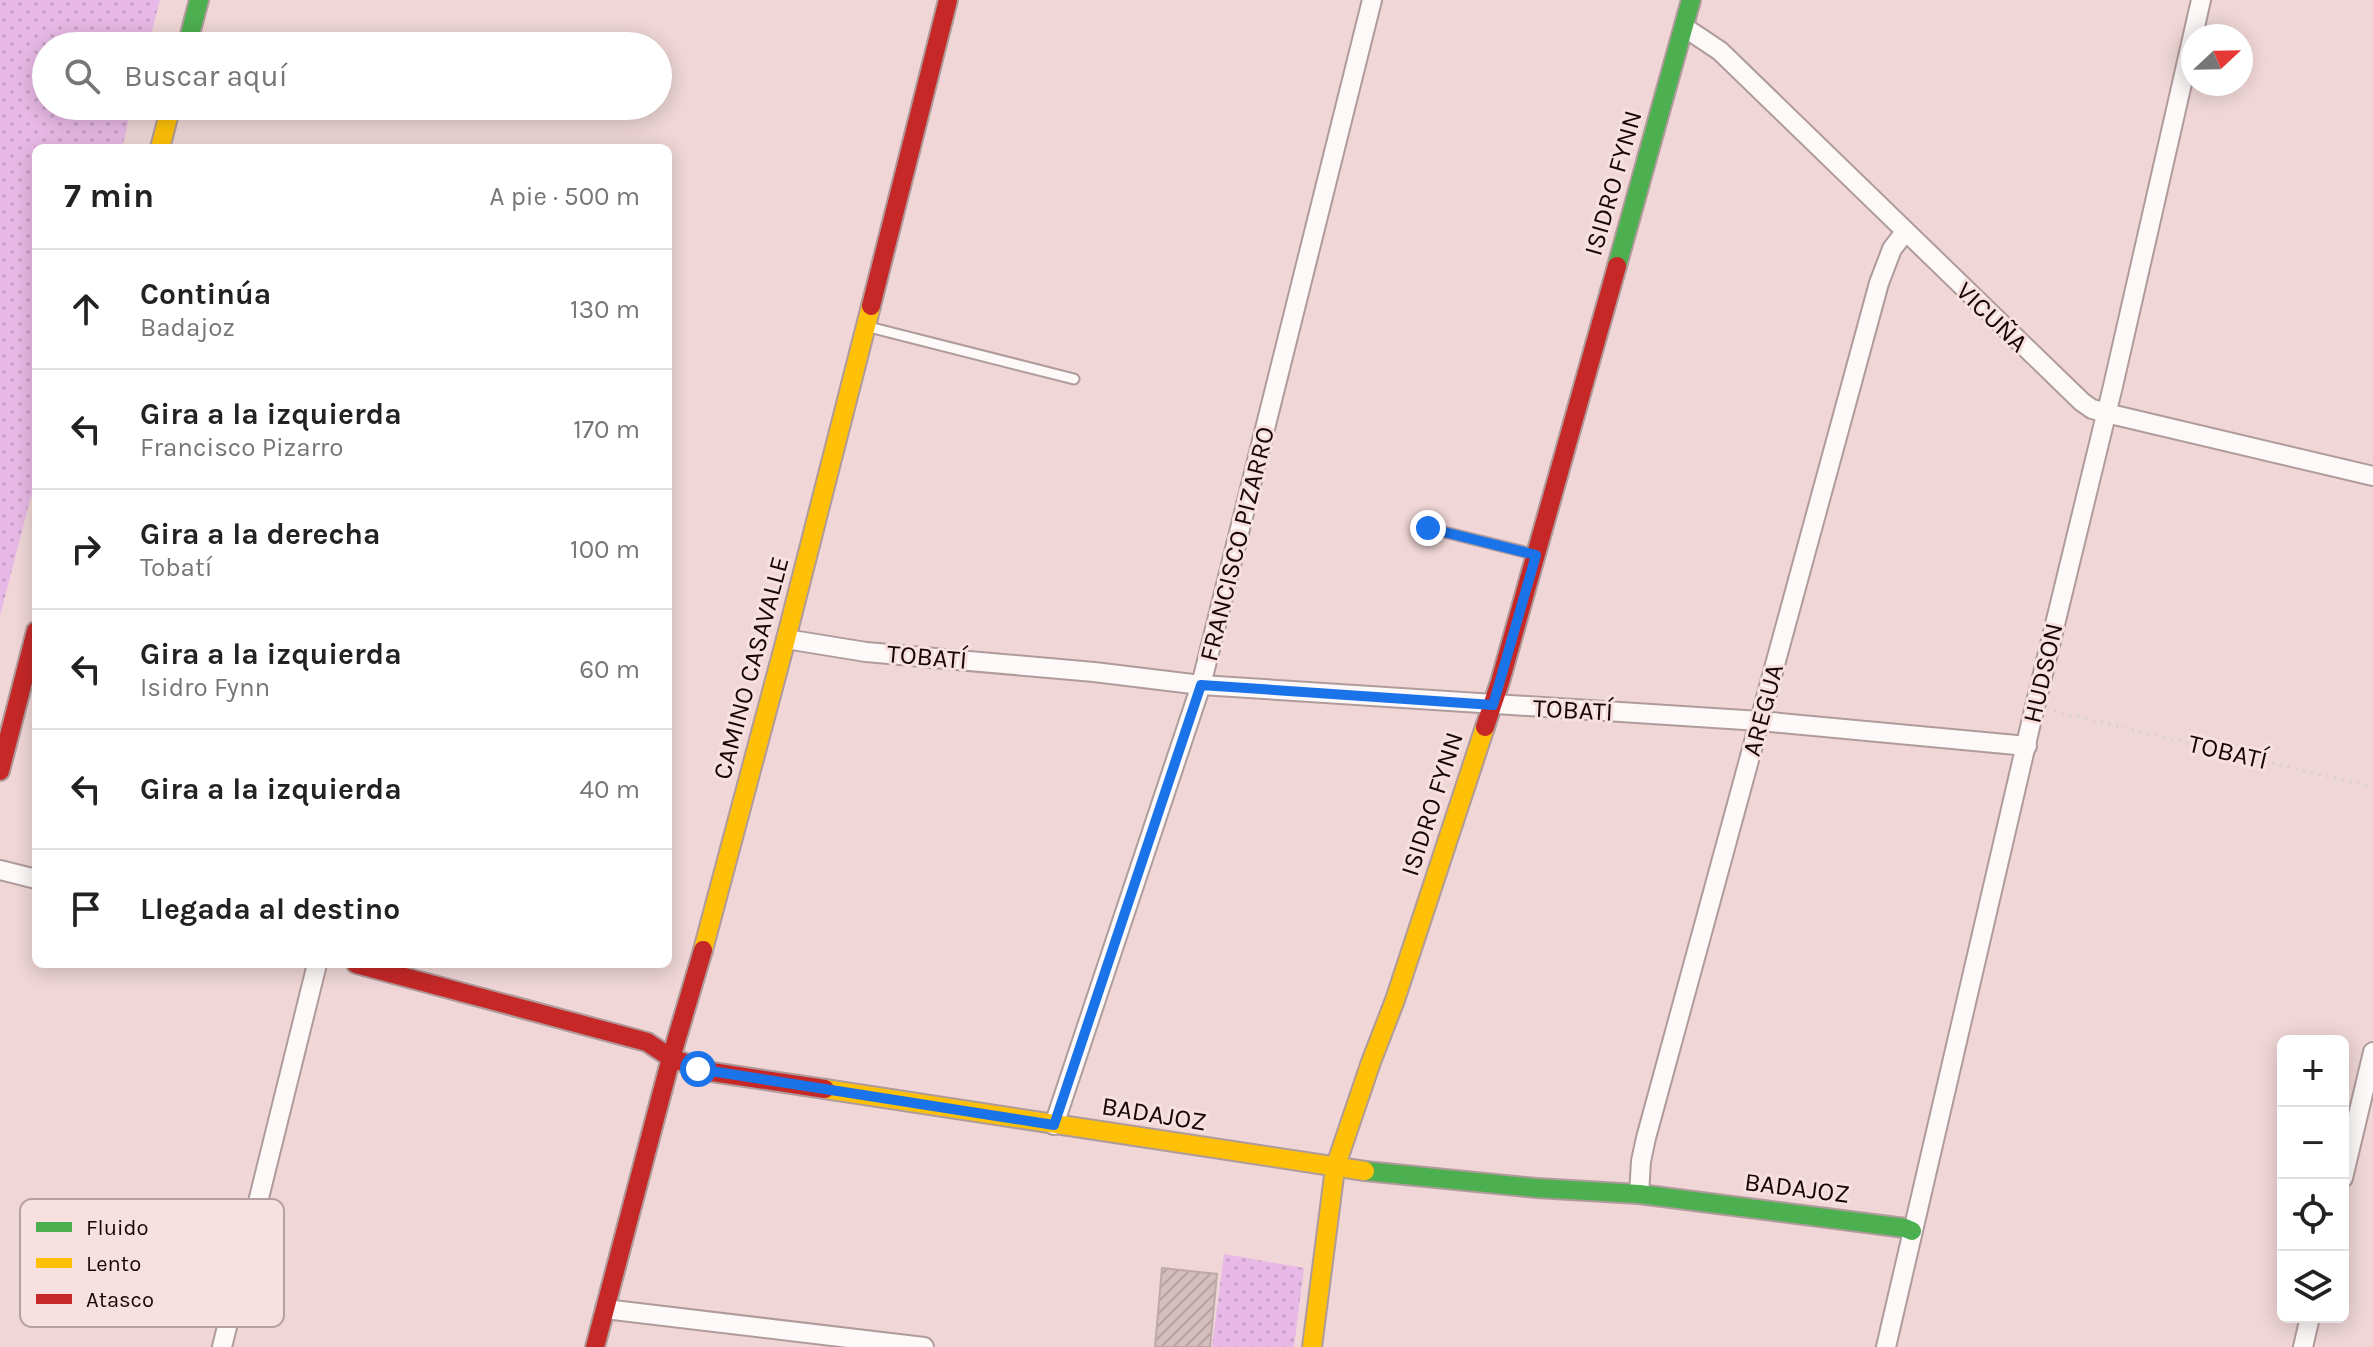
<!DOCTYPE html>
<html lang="es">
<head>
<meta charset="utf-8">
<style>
	:root { --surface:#fff; --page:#f2f2f2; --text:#222; --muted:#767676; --line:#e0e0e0 }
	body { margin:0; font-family:Karla,sans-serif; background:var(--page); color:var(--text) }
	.controls { position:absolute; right:24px; bottom:24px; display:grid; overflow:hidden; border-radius:12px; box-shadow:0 4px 20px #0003 }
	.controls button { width:72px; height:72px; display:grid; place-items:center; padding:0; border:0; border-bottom:2px solid var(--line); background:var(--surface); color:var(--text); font:40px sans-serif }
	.compass { position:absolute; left:2181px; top:24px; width:72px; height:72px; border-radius:50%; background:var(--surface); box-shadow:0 4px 20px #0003; rotate:68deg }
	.stop { position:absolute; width:24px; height:24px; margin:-18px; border:6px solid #1a73e8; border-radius:50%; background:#fff }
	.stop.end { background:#1a73e8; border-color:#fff; box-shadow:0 2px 8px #0008 }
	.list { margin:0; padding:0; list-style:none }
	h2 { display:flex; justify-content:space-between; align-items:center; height:104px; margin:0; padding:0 32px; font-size:34px }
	h2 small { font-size:26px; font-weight:400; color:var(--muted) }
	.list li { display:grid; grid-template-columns:52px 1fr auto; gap:24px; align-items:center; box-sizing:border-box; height:120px; padding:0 32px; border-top:2px solid var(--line) }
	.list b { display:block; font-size:30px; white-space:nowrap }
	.list p { margin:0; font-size:26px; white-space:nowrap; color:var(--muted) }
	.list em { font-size:26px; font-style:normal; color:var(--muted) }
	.icon { flex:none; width:44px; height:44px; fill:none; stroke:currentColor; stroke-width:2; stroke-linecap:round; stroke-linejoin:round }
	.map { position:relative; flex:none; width:2373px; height:1347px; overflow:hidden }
	.search { position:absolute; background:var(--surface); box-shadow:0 4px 20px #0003; left:32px; top:32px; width:640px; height:88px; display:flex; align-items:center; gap:20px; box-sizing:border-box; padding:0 28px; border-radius:44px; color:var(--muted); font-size:30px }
	.panel { position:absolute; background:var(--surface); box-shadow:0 4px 20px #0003; left:32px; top:144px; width:640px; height:824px; border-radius:12px }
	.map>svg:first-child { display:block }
</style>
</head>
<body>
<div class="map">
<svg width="2373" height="1347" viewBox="0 0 2373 1347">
	<defs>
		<pattern id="park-dots" width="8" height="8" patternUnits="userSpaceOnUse" patternTransform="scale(2)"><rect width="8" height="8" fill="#e8b9e6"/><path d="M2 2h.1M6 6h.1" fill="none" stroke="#c69ec4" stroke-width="1.8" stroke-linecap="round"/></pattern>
		<pattern id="building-hatch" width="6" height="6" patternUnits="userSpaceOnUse" patternTransform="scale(2)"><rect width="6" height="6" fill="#d6bdbd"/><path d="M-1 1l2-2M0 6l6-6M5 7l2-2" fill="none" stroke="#b7a1a1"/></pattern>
	</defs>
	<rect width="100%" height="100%" fill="#f0d6d6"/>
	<g fill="url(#park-dots)">
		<path d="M0 0H160L148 46H46V106H132L122 148H36V477L0 616Z"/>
		<path d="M1224 1254 1304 1268 1294 1347H1212Z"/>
	</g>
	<path fill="url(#building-hatch)" stroke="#bea8a8" stroke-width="2" d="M1162 1268 1217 1274 1210 1347H1155Z"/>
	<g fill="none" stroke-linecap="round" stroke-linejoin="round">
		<g stroke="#b09b9b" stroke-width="13">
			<g id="lane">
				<path d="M865 326 1074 379"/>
				<path d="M1428 528 1533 554"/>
			</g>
		</g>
		<g stroke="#b09b9b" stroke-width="22">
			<g id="street">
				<path d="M1684 27 1720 51 2082 402 2092 409 2106 413 2373 476"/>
				<path d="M786 639 866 652 1094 672 1201 685 1760 721 2027 746"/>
				<path d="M0 870 36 879"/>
				<path d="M1054 1125 1201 685 1372 0"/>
				<path d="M2343 1178 2373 1052"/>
				<path d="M1639 1194 1641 1161 1646 1138 1879 283 1892 249 1905 232"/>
				<path d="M605 1309 924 1347"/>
				<path d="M222 1347 317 964"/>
				<path d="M1886 1347 2031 723 2113 386 2201 0"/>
				<path d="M2303 1347 2310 1317"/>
			</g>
		</g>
		<g stroke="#b09b9b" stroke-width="22">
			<g id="fast">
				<path d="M187 46 199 0"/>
				<path d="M1617 266 1691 0"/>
				<path d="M1365 1171 1536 1188 1639 1194 1905 1228 1912 1231"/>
			</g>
		</g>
		<g stroke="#b09b9b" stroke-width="22">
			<g id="slow">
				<path d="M160 148 171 106"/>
				<path d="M703 950 786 639 871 306"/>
				<path d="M825 1089 1365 1171"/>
				<path d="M1312 1347 1335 1168 1371 1062 1395 1000 1485 727"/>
			</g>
		</g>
		<g stroke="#b09b9b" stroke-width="22">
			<g id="jam">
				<path d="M871 306 948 0"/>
				<path d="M1485 727 1500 682 1617 266"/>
				<path d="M0 771 36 631"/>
				<path d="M356 964 647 1042 671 1058 712 1072 825 1089"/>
				<path d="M595 1347 671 1058 703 950"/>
			</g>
		</g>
		<path stroke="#d8d1d1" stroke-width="3" stroke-dasharray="2 6" stroke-linecap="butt" d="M2054 711 2373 787"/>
		<use href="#lane" stroke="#fdf9f9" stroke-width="9"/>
		<use href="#street" stroke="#fdf9f9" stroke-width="18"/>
		<use href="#fast" stroke="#4caf50" stroke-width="18"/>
		<use href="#slow" stroke="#ffc107" stroke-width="18"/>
		<use href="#jam" stroke="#c62828" stroke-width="18"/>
	</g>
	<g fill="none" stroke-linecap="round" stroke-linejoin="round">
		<path stroke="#1a73e8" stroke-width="10" d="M698 1069 1054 1125 1201 685 1493 705 1536 555 1428 528"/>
	</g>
	<g text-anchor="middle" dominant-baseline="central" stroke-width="6" stroke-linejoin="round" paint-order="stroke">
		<g font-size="26" fill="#180607" stroke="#f8e0e0">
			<text transform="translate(1613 183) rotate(-74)">ISIDRO FYNN</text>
			<text transform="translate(1992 317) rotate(44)">VICUÑA</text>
			<text transform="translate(1237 544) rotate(-76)">FRANCISCO PIZARRO</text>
			<text transform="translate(927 657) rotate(5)">TOBATÍ</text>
			<text transform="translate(751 668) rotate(-75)">CAMINO CASAVALLE</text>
			<text transform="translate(2043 673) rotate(-77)">HUDSON</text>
			<text transform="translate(1573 710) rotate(3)">TOBATÍ</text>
			<text transform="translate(1763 710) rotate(-75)">AREGUA</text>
			<text transform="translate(2228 752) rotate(13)">TOBATÍ</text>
			<text transform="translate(1432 804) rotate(-72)">ISIDRO FYNN</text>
			<text transform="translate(1154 1114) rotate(9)">BADAJOZ</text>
			<text transform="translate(1797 1188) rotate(7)">BADAJOZ</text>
		</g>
	</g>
	<rect x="20" y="1199" width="264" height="128" rx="12" fill="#f8e0e0" stroke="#b59f9f" stroke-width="2"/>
	<rect x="36" y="1222" width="36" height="10" fill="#4caf50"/>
	<rect x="36" y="1258" width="36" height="10" fill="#ffc107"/>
	<rect x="36" y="1294" width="36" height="10" fill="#c62828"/>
	<g font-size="22" fill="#180607">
		<text x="86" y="1235">Fluido</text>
		<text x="86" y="1271">Lento</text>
		<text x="86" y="1307">Atasco</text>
	</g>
</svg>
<div class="controls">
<button>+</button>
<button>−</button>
<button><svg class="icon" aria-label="locate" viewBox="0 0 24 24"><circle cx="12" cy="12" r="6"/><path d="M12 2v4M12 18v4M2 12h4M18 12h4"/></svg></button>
<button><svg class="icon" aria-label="layers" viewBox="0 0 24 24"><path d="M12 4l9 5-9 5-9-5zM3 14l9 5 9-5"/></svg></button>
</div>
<svg class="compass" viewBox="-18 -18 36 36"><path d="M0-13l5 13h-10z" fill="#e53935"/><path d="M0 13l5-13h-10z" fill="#767676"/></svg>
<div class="stop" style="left:698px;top:1069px"></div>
<div class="stop end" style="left:1428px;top:528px"></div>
<div class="search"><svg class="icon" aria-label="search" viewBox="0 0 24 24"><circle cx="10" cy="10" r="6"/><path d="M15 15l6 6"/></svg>Buscar aquí</div>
<section class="panel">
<h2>7 min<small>A pie · 500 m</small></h2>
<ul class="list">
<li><svg class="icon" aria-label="ahead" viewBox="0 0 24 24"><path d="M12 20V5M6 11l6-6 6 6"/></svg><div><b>Continúa</b><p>Badajoz</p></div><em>130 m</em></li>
<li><svg class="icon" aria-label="left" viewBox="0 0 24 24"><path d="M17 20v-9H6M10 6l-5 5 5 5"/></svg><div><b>Gira a la izquierda</b><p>Francisco Pizarro</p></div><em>170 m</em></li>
<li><svg class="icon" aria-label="right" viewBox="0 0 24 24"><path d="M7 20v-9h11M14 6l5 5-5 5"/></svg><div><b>Gira a la derecha</b><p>Tobatí</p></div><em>100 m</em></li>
<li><svg class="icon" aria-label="left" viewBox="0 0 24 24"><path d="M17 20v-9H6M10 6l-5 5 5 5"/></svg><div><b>Gira a la izquierda</b><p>Isidro Fynn</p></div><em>60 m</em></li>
<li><svg class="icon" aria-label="left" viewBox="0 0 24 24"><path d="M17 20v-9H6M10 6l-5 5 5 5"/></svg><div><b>Gira a la izquierda</b></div><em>40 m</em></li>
<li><svg class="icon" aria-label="arrive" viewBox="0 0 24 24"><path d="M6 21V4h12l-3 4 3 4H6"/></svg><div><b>Llegada al destino</b></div></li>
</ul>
</section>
</div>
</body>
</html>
